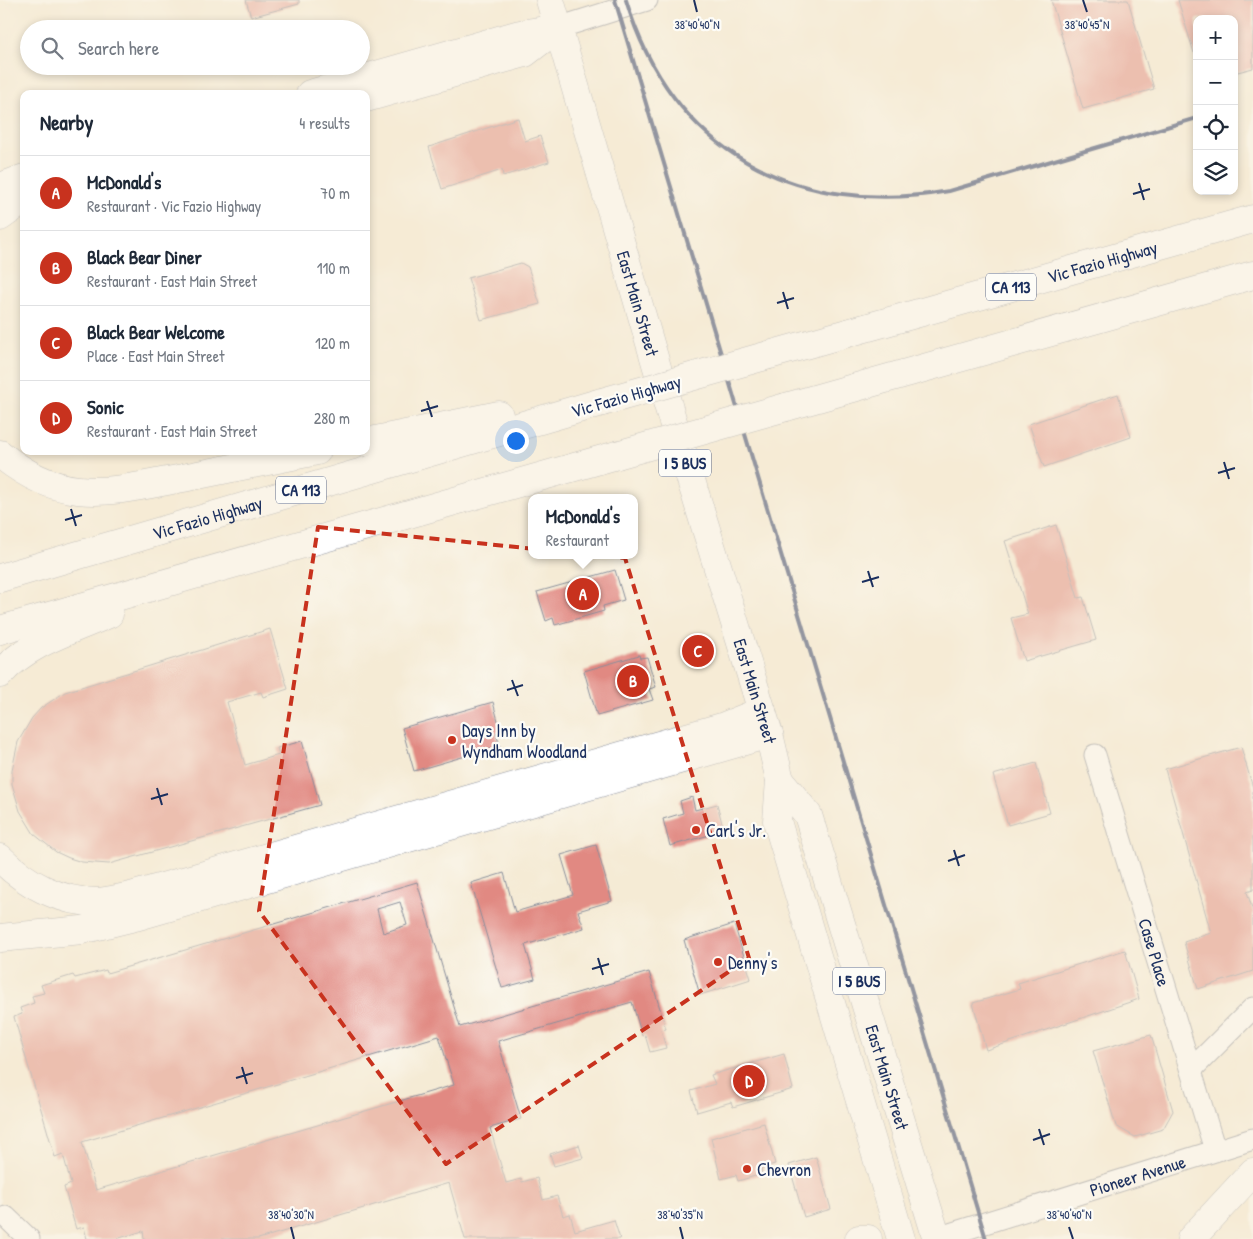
<!DOCTYPE html>
<html lang="en">
<head>
<meta charset="utf-8">
<style>
	:root { --surface:#fff; --page:#f6f6f7; --text:#1f2937; --muted:#747a83; --line:#e0e1e3; --accent:#c8321e }
	body { margin:0; font-family:"Patrick Hand",sans-serif; background:var(--page); color:var(--text) }
	.controls { position:absolute; right:15px; top:15px; display:grid; overflow:hidden; border-radius:10px; box-shadow:0 2px 8px #0003 }
	.controls button { width:45px; height:45px; display:grid; place-items:center; padding:0; border:0; border-bottom:1px solid var(--line); background:var(--surface); color:var(--text); font:25px sans-serif }
	.you { position:absolute; left:515px; top:440px; width:18px; height:18px; margin:-12px; border:4px solid #fff; border-radius:50%; background:#1a73e8; box-shadow:0 0 0 8px #1a73e833 }
	.badge { display:grid; place-items:center; width:32px; height:32px; border-radius:50%; background:var(--accent); color:#fff; font-size:16px; font-weight:700 }
	.pin { position:absolute; translate:-50% -50%; border:2px solid #fff; box-shadow:0 1px 5px #0006 }
	.popup { position:absolute; left:528px; top:494px; width:110px; height:65px; box-sizing:border-box; display:grid; place-content:center; border-radius:10px; background:var(--surface); filter:drop-shadow(0 1px 4px #0005); font-size:16px; white-space:nowrap; color:var(--muted) }
	.popup b { font-size:19px; color:var(--text) }
	.popup::after { content:''; position:absolute; left:50%; top:100%; margin-left:-10px; border:10px solid transparent; border-top-color:var(--surface) }
	.list { margin:0; padding:0; list-style:none }
	h2 { display:flex; justify-content:space-between; align-items:center; height:65px; margin:0; padding:0 20px; font-size:21px }
	h2 small { font-size:16px; font-weight:400; color:var(--muted) }
	.list li { display:grid; grid-template-columns:32px 1fr auto; gap:15px; align-items:center; box-sizing:border-box; height:75px; padding:0 20px; border-top:1px solid var(--line) }
	.list b { display:block; font-size:19px; white-space:nowrap }
	.list p { margin:0; font-size:16px; white-space:nowrap; color:var(--muted) }
	.list em { font-size:16px; font-style:normal; color:var(--muted) }
	.icon { flex:none; width:28px; height:28px; fill:none; stroke:currentColor; stroke-width:2; stroke-linecap:round; stroke-linejoin:round }
	.map { position:relative; flex:none; width:1253px; height:1239px; overflow:hidden }
	.search { position:absolute; background:var(--surface); box-shadow:0 2px 8px #0003; left:20px; top:20px; width:350px; height:55px; display:flex; align-items:center; gap:12px; box-sizing:border-box; padding:0 18px; border-radius:28px; color:var(--muted); font-size:19px }
	.panel { position:absolute; background:var(--surface); box-shadow:0 2px 8px #0003; left:20px; top:90px; width:350px; height:365px; border-radius:10px }
	.map>svg:first-child { display:block }
</style>
</head>
<body>
<div class="map">
<svg width="1253" height="1239" viewBox="0 0 1253 1239">
	<rect width="100%" height="100%" fill="#fdfcf7"/>
	<filter id="ink" filterUnits="userSpaceOnUse"><feTurbulence type="fractalNoise" baseFrequency=".02" numOctaves="2"/><feDisplacementMap in="SourceGraphic" scale="10" xChannelSelector="R" yChannelSelector="G"/><feConvolveMatrix kernelMatrix="1 2 1 2 8 2 1 2 1" color-interpolation-filters="sRGB"/></filter>
	<filter id="wash" filterUnits="userSpaceOnUse"><feTurbulence type="fractalNoise" baseFrequency=".0096" numOctaves="4" result="noise"/><feDisplacementMap in="SourceGraphic" scale="20" xChannelSelector="R" yChannelSelector="G"/><feGaussianBlur stdDeviation="1.12" result="paint"/><feColorMatrix in="noise" values="0 0 0 0 0 0 0 0 0 0 0 0 0 0 0 0 0 1.4 0 .05"/><feComposite in="paint" operator="in"/></filter>
	<g filter="url(#wash)">
		<rect width="100%" height="100%" fill="#f5ebd5"/>
		<g id="blocks">
			<g fill="#e18982" fill-rule="evenodd">
				<path d="M246 0H299V4L251 17Z"/>
				<path d="M1051 0H1128L1154 89 1083 109Z"/>
				<path d="M1178 0H1253V68L1234 73V19H1197V52L1194 53Z"/>
				<path d="M518 118 525 141 540 136 549 162 503 176 502 170 442 189 429 147Z"/>
				<path d="M521 263 528 267 540 304 481 320 468 278Z"/>
				<path d="M1118 394 1131 437 1044 467 1029 424Z"/>
				<path d="M1056 525 1078 598 1083 597 1096 640 1024 661 1011 618 1028 614 1005 541Z"/>
				<path d="M615 570 624 600 603 606 604 611 555 625 553 618 546 621 537 592Z"/>
				<path d="M270 629 288 689 263 697 261 692 227 702 245 765 279 755 277 748 302 741 320 805 109 864 82 862 69 858 56 852 34 834 20 811 12 784V770L18 742 32 718 41 708 65 692 78 688Z"/>
				<path d="M639 655 640 658 647 657 656 687 649 689 653 700 597 716 584 671Z"/>
				<path d="M493 702 501 732 496 733 500 746 414 771 402 728Z"/>
				<path d="M1241 747 1253 788V890L1247 892 1253 911V971L1198 989 1184 942 1211 933 1165 769Z"/>
				<path d="M1036 763 1050 813 1008 825 993 775Z"/>
				<path d="M692 797 695 810 717 804 724 831 670 846 663 819 683 813 680 801Z"/>
				<path d="M596 845 612 901 578 911 584 928 525 945 535 979 502 988 471 883 504 873 515 912 573 895 561 855Z"/>
				<path d="M417 882 460 1027 649 972 666 1029 661 1030 666 1048 650 1052 645 1035 642 1036 632 1002 498 1041 521 1119 490 1128 506 1183 521 1179 522 1182 537 1178 543 1200 557 1196 563 1216 570 1214 575 1231 614 1220 620 1239H465L449 1183 258 1239H144L143 1231 116 1239H87L84 1227 76 1229 64 1187 71 1184 63 1154 55 1157 14 1017 22 1014 20 1008 34 1003 32 996 44 993 41 985 73 975 75 978 106 970 107 973ZM400 902 407 925 383 933 377 909ZM439 1036 454 1085 96 1190 82 1142Z"/>
				<path d="M734 924 751 979 700 995 684 940Z"/>
				<path d="M1125 950 1139 999 986 1050 973 1003 1020 989 1018 983Z"/>
				<path d="M1151 1035 1173 1111 1163 1129 1135 1137 1116 1126 1093 1051Z"/>
				<path d="M784 1054 793 1089 733 1107 731 1102 697 1112 691 1091 715 1084 711 1075Z"/>
				<path d="M764 1123 775 1164 761 1168 762 1174 738 1181 736 1175 721 1179 711 1138Z"/>
				<path d="M579 1145 583 1158 554 1166 550 1154Z"/>
				<path d="M816 1157 831 1209 804 1217 789 1165Z"/>
			</g>
		</g>
	</g>
	<g filter="url(#ink)">
		<use href="#blocks" fill-opacity="0" stroke="#888d9a" stroke-width="1"/>
		<g fill="none" stroke-linecap="round" stroke-linejoin="round">
			<g stroke="#888d9a" stroke-width="23">
				<g id="minor">
					<path d="M558 28 647 0"/>
					<path id="s1" d="M1095 755 1215 1150"/>
					<path d="M1191 1070 1253 1008"/>
					<path d="M6 1217 29 1239"/>
					<path id="s2" d="M937 1238 1253 1139"/>
				</g>
			</g>
			<g stroke="#888d9a" stroke-width="29">
				<g id="major">
					<path id="s3" d="M550 0 670 412 769 734 780 780 777 821 901 1239"/>
					<path id="s4" d="M780 780 808 815 937 1239"/>
					<path d="M859 1239H868"/>
				</g>
			</g>
			<g stroke="#888d9a" stroke-width="29">
				<g id="highway">
					<path d="M310 94 520 34 558 28"/>
					<path d="M366 98 525 53 556 29"/>
					<path d="M0 187 24 178"/>
					<path d="M0 217 24 200"/>
					<path id="s5" d="M769 355 1253 219"/>
					<path d="M786 407 1253 275"/>
					<path d="M366 442 499 415"/>
					<path d="M0 454C22 472 50 487 78 490 113 494 149 484 183 478 228 469 273 460 317 451"/>
					<path id="s6" d="M0 578 602 402"/>
					<path d="M0 630 617 455"/>
					<path d="M0 674C27 643 72 630 109 614"/>
					<path d="M0 858C25 883 59 902 96 902 107 902 120 898 131 896L722 727 762 711"/>
					<path d="M0 938 82 930 135 917 769 734"/>
					<path d="M1191 1239 1253 1172"/>
				</g>
			</g>
			<use href="#minor" stroke="#fff" stroke-width="21"/>
			<use href="#major" stroke="#fff" stroke-width="28"/>
			<use href="#highway" stroke="#fff" stroke-width="28"/>
			<g stroke="#1b2f5e" stroke-width="4">
				<path d="M615 0 986 1239"/>
				<path d="M626 0C671 151 796 218 949 191L1197 118"/>
				<path d="M1234 107H1235"/>
			</g>
			<g stroke="#888d9a" stroke-width="29" stroke-linecap="butt">
				<g id="highway-bridge">
					<path d="M602 402 769 355"/>
					<path d="M617 455 786 407"/>
				</g>
			</g>
			<use href="#highway-bridge" stroke="#fff" stroke-width="28"/>
		</g>
	</g>
	<path d="M0 0H1253V1239H0ZM318 527 625 558 749 958 446 1164 259 911Z" fill="#f5ebd5" fill-opacity=".55" fill-rule="evenodd"/>
	<path fill="none" stroke="#c8321e" stroke-width="4" stroke-dasharray="10 6" stroke-linejoin="round" d="M318 527 625 558 749 958 446 1164 259 911Z"/>
	<path fill="none" stroke="#1b2f5e" stroke-width="2" d="M694 0 697 12M1083 0 1087 12M1139 183 1144 200M1133 194 1150 189M783 292 788 309M777 303 794 298M427 401 432 417M421 411 438 406M1224 462 1229 479M1218 473 1235 468M71 509 76 526M65 520 82 515M868 571 873 587M862 582 879 577M512 680 518 696M507 690 523 685M157 788 162 805M151 799 168 794M954 850 959 866M948 861 965 855M598 958 603 975M592 969 609 964M242 1067 247 1084M236 1078 253 1073M1039 1129 1044 1145M1033 1140 1050 1134M291 1227 294 1239M680 1227 683 1239M1069 1227 1073 1239"/>
	<g fill="#c8321e" stroke="#fdfcf7" stroke-width="2">
		<circle cx="452" cy="740" r="5"/>
		<circle cx="696" cy="830" r="5"/>
		<circle cx="718" cy="962" r="5"/>
		<circle cx="747" cy="1169" r="5"/>
	</g>
	<g text-anchor="middle" dominant-baseline="central" stroke-width="4.5" stroke-linejoin="round" paint-order="stroke">
		<g fill="#fdfcf7" stroke="#5f6c8c" stroke-width="1">
			<rect x="986" y="273.5" width="50" height="27" rx="4"/>
			<rect x="659" y="449.5" width="52" height="27" rx="4"/>
			<rect x="276" y="476.5" width="50" height="27" rx="4"/>
			<rect x="833" y="967.5" width="52" height="27" rx="4"/>
		</g>
		<g font-size="16" font-weight="bold" fill="#1b2f5e">
			<text x="1011" y="287">CA 113</text>
			<text x="685" y="463">I 5 BUS</text>
			<text x="301" y="490">CA 113</text>
			<text x="859" y="981">I 5 BUS</text>
		</g>
		<g font-size="18" fill="#1b2f5e" stroke="#fdfcf7">
			<text stroke="none"><textPath href="#s5" startOffset="346">Vic Fazio Highway</textPath></text>
			<text stroke="none"><textPath href="#s3" startOffset="316">East Main Street</textPath></text>
			<text transform="translate(626 396) rotate(-16)">Vic Fazio Highway</text>
			<text stroke="none"><textPath href="#s6" startOffset="216">Vic Fazio Highway</textPath></text>
			<text stroke="none"><textPath href="#s3" startOffset="721">East Main Street</textPath></text>
			<text stroke="none"><textPath href="#s1" startOffset="206">Case Place</textPath></text>
			<text stroke="none"><textPath href="#s4" startOffset="319">East Main Street</textPath></text>
			<text stroke="none"><textPath href="#s2" startOffset="210">Pioneer Avenue</textPath></text>
		</g>
		<g font-size="18" fill="#1b2f5e" stroke="#fdfcf7" text-anchor="start">
			<text x="462" y="730">Days Inn by<tspan x="462" dy="21">Wyndham Woodland</tspan></text>
			<text x="706" y="830">Carl's Jr.</text>
			<text x="728" y="962">Denny's</text>
			<text x="757" y="1169">Chevron</text>
		</g>
	</g>
	<g font-size="12" text-anchor="middle" fill="#1b2f5e" stroke="#fdfcf7" stroke-width="4.5" stroke-linejoin="round" paint-order="stroke">
		<text x="697" y="29">38°40'40"N</text>
		<text x="1087" y="29">38°40'45"N</text>
		<text x="291" y="1219">38°40'30"N</text>
		<text x="680" y="1219">38°40'35"N</text>
		<text x="1069" y="1219">38°40'40"N</text>
	</g>
</svg>
<div class="controls">
<button>+</button>
<button>−</button>
<button><svg class="icon" aria-label="locate" viewBox="0 0 24 24"><circle cx="12" cy="12" r="6"/><path d="M12 2v4M12 18v4M2 12h4M18 12h4"/></svg></button>
<button><svg class="icon" aria-label="layers" viewBox="0 0 24 24"><path d="M12 4l9 5-9 5-9-5zM3 14l9 5 9-5"/></svg></button>
</div>
<div class="you"></div>
<div class="pin badge" style="left:583px;top:594px">A</div>
<div class="popup"><b>McDonald's</b>Restaurant</div>
<div class="pin badge" style="left:633px;top:681px">B</div>
<div class="pin badge" style="left:698px;top:651px">C</div>
<div class="pin badge" style="left:749px;top:1081px">D</div>
<div class="search"><svg class="icon" aria-label="search" viewBox="0 0 24 24"><circle cx="10" cy="10" r="6"/><path d="M15 15l6 6"/></svg>Search here</div>
<section class="panel">
<h2>Nearby<small>4 results</small></h2>
<ul class="list">
<li><span class="badge">A</span><div><b>McDonald's</b><p>Restaurant · Vic Fazio Highway</p></div><em>70 m</em></li>
<li><span class="badge">B</span><div><b>Black Bear Diner</b><p>Restaurant · East Main Street</p></div><em>110 m</em></li>
<li><span class="badge">C</span><div><b>Black Bear Welcome</b><p>Place · East Main Street</p></div><em>120 m</em></li>
<li><span class="badge">D</span><div><b>Sonic</b><p>Restaurant · East Main Street</p></div><em>280 m</em></li>
</ul>
</section>
</div>
</body>
</html>
